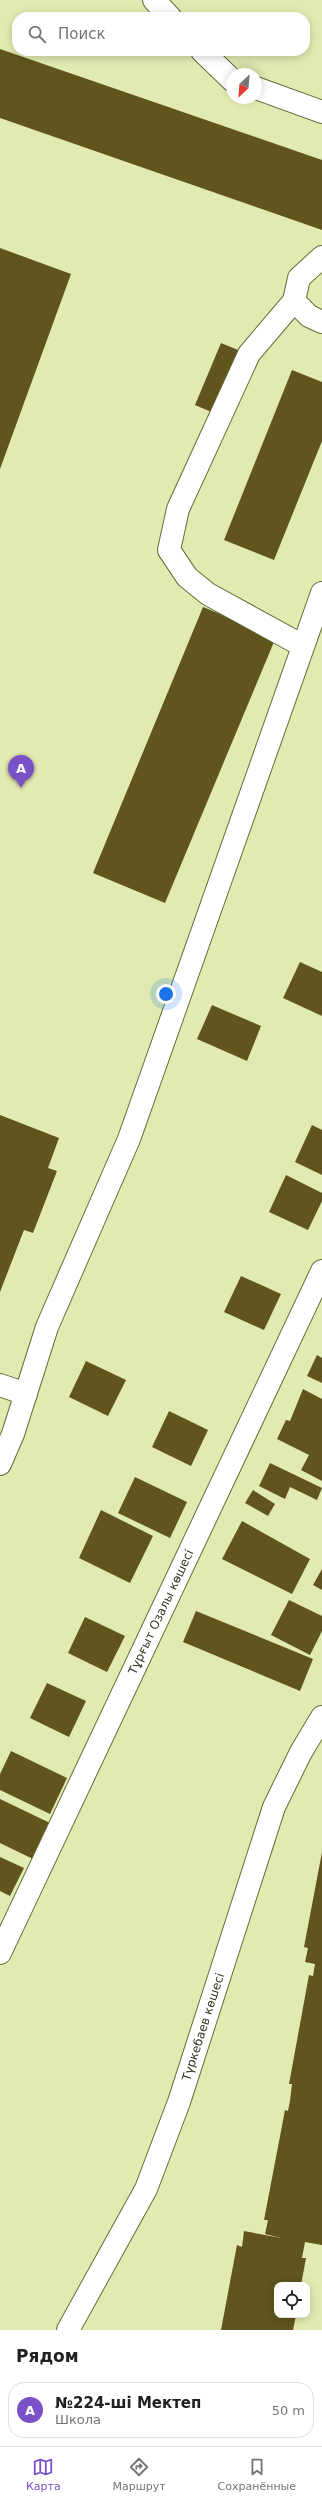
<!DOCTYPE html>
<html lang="ru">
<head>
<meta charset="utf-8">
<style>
	:root { --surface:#fff; --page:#f6f6f6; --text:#202124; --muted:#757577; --line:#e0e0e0; --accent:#7b51ca }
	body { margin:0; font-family:"DejaVu Sans",sans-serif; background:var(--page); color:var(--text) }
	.controls { position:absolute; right:12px; bottom:12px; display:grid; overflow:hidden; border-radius:8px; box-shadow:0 2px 10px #0003 }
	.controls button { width:36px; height:36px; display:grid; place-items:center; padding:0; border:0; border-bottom:1px solid var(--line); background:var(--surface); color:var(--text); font:20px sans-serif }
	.compass { position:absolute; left:226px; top:68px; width:36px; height:36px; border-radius:50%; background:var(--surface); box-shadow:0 2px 10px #0003; rotate:206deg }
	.you { position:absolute; left:166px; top:994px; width:14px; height:14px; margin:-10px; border:3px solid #fff; border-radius:50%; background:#1a73e8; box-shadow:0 0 0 6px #1a73e833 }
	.badge { display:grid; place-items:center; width:26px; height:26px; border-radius:50%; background:var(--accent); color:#fff; font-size:13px; font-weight:700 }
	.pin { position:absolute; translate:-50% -33px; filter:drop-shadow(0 1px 2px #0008) }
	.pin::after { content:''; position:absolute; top:21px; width:14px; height:12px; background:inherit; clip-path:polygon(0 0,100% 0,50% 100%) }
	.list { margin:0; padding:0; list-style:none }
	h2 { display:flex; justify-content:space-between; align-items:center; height:52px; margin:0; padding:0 16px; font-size:17px }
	h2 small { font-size:13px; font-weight:400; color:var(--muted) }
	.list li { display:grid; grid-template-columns:26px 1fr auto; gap:12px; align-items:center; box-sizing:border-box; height:56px; margin:0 8px 8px; padding:0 8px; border:1px solid var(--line); border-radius:16px }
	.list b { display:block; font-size:15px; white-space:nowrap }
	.list p { margin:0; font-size:13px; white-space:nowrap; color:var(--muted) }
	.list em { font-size:13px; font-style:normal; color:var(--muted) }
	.icon { flex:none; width:22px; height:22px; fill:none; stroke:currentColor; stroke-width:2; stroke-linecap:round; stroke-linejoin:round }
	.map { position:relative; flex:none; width:322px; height:2330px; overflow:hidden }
	.search { position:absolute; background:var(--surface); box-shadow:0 2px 10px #0003; left:12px; right:12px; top:12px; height:44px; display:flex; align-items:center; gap:10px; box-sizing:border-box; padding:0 14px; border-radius:16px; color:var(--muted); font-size:15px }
	.sheet { height:116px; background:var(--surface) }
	nav { display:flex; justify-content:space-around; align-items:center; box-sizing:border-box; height:56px; border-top:1px solid var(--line); background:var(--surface); font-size:11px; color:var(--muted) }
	nav a { display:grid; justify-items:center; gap:2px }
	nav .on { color:var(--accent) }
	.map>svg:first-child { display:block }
</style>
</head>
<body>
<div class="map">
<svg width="322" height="2330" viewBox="0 0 322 2330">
	<rect width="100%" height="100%" fill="#e1ebb1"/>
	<g fill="#61541d">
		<path d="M0 49 322 160V230L0 118Z"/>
		<path d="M0 248 71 274 0 469Z"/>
		<path d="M221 343 243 352 216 414 195 405Z"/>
		<path d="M292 370 322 382V441L274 560 224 540Z"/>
		<path d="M203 607 276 637 165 903 93 873Z"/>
		<path d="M300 962 322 972V1016L283 998Z"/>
		<path d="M212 1005 261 1026 247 1061 197 1039Z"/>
		<path d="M0 1115 59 1138 48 1168 57 1171 33 1233 24 1230 0 1292Z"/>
		<path d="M312 1125 322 1130V1175L295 1162Z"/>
		<path d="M286 1175 322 1193V1201L308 1230 269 1212Z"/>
		<path d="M241 1276 281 1294 264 1330 224 1312Z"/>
		<path d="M317 1355 322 1358V1383L307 1376Z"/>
		<path d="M86 1361 126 1380 108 1416 69 1397Z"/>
		<path d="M303 1389 322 1399V1481L301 1470 309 1455 277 1439 286 1420 290 1421Z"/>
		<path d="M169 1411 208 1430 191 1466 152 1447Z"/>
		<path d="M270 1463 322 1488 317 1500 290 1487 285 1499 259 1486Z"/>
		<path d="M135 1477 187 1502 170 1538 118 1513Z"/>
		<path d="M253 1490 275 1504 268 1516 245 1503Z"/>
		<path d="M101 1510 153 1536 130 1583 79 1558Z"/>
		<path d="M242 1521 310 1559 292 1594 222 1559Z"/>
		<path d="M322 1569V1590L313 1585Z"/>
		<path d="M289 1600 322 1616V1631L310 1655 271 1635Z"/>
		<path d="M196 1611 313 1659 300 1691 183 1642Z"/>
		<path d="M85 1617 125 1636 107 1672 68 1653Z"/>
		<path d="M47 1683 86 1701 69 1737 30 1718Z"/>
		<path d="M11 1751 67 1778 50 1814 0 1790V1774Z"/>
		<path d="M0 1799 50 1823 33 1859 0 1843Z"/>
		<path d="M322 1852V2245L305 2242 302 2258H306L301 2285H277V2315H296L293 2330H221L237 2245 242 2247 244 2231 281 2238 265 2234 268 2220H264L285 2110 288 2111 290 2101 292 2084H289L309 1975 313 1976 315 1964 305 1962 308 1948 304 1947Z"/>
		<path d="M0 1857 24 1868 10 1896 0 1891Z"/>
	</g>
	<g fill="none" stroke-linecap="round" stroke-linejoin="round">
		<g stroke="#656c37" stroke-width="24">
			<g id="minor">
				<path d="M154 0 170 17"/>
				<path d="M202 51 232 80"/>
				<path d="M256 88 322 112"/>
				<path d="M322 257 299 278 294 301 309 316 322 322"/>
				<path d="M294 301 249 354 178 509 169 550 187 577 208 594 303 646"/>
				<path d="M0 1385 26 1394"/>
				<path d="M0 1464 13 1434 47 1327 129 1139 322 593"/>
				<path id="s1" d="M0 1953 322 1271"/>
				<path id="s2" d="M68 2330 146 2189 179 2102 274 1807 301 1752 322 1717"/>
			</g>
		</g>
		<use href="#minor" stroke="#fff" stroke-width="22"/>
	</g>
	<g text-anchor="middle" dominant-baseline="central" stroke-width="4" stroke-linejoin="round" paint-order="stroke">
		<g font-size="12" fill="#333620" stroke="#e1ebb1">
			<text stroke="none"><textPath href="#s1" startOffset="377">Тұрғыт Озалы көшесі</textPath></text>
			<text stroke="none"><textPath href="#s2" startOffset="333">Түркебаев көшесі</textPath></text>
		</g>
	</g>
</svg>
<div class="controls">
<button><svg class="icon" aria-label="locate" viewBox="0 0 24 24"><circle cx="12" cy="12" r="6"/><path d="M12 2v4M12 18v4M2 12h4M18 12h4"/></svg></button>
</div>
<svg class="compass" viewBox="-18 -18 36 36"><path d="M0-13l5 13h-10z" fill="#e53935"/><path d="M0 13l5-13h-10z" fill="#757577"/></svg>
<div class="you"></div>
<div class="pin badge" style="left:21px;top:788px">A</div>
<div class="search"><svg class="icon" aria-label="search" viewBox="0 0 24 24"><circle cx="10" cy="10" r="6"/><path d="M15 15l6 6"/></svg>Поиск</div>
</div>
<section class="sheet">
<h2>Рядом<small></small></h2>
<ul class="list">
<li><span class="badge">A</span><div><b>№224-ші Мектеп</b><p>Школа</p></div><em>50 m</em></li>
</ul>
</section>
<nav>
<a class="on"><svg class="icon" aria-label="map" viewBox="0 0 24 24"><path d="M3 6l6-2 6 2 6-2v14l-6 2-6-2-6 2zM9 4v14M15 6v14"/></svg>Карта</a>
<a><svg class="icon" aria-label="directions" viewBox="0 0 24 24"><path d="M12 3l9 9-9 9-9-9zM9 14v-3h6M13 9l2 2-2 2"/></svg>Маршрут</a>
<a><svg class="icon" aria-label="saved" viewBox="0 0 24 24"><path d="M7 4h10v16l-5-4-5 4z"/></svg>Сохранённые</a>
</nav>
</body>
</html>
